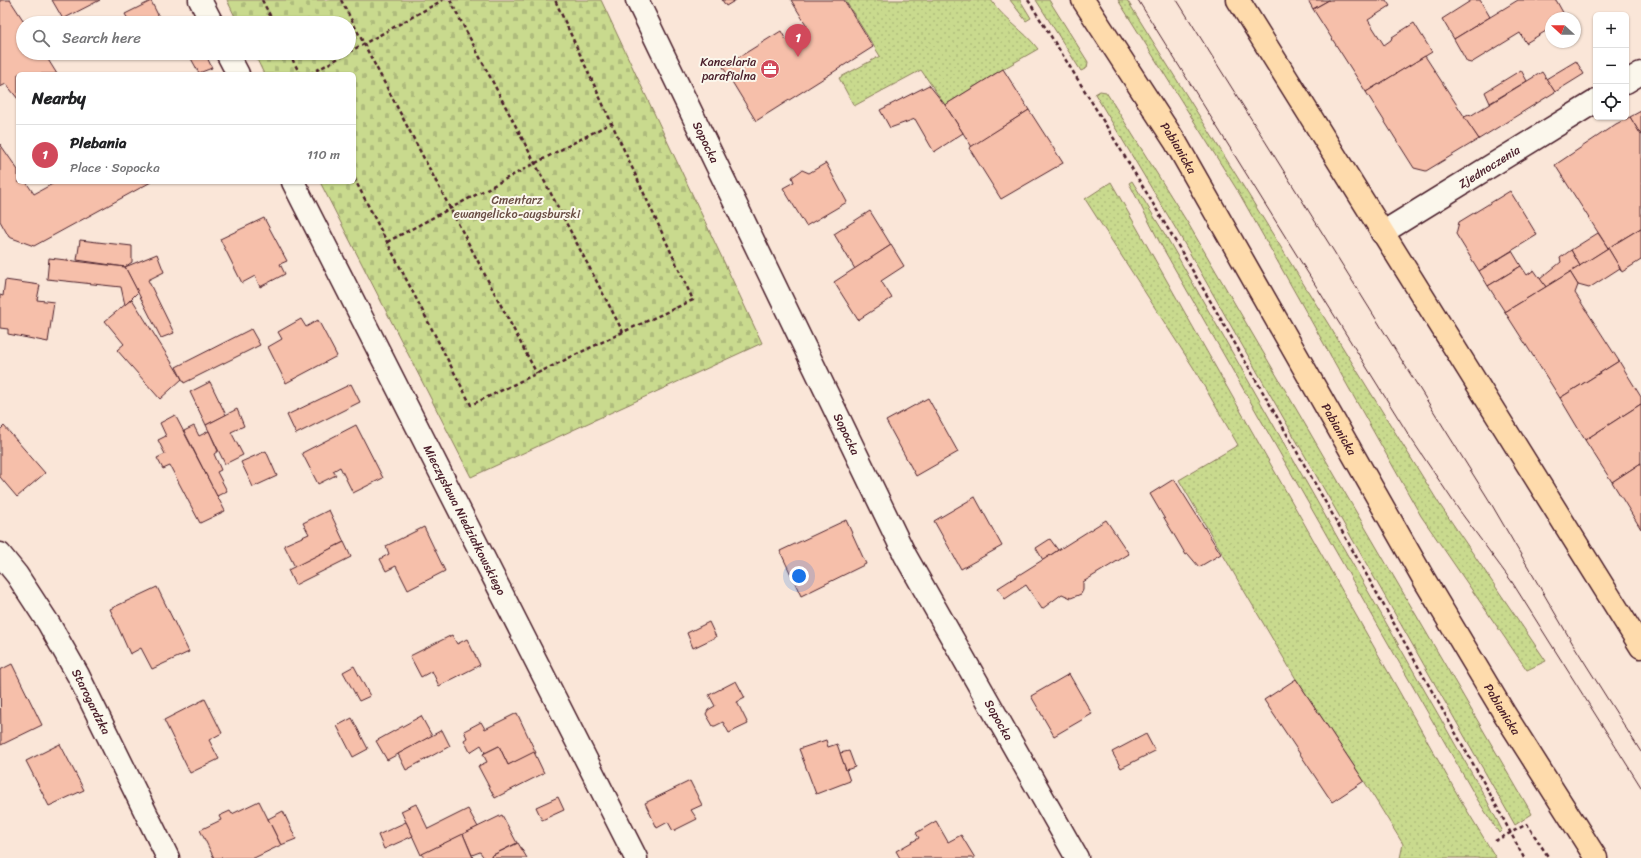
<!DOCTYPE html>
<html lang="en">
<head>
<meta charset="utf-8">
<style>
	:root { --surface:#fff; --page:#f2f2f2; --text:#202124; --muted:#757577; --line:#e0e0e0; --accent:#d1495b }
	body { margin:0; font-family:Sriracha,sans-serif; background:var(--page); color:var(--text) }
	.controls { position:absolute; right:12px; top:12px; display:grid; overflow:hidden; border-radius:6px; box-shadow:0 1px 3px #0004 }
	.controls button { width:36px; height:36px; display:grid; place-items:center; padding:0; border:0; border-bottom:1px solid var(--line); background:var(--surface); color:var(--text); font:20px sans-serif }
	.compass { position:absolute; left:1545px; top:12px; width:36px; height:36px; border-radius:50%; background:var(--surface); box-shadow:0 1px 3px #0004; rotate:291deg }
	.you { position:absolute; left:799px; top:576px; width:14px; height:14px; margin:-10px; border:3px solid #fff; border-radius:50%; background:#1a73e8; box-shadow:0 0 0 6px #1a73e833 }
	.badge { display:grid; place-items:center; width:26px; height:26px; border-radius:50%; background:var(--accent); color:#fff; font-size:13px; font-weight:700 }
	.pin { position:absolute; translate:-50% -33px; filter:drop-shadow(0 1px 2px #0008) }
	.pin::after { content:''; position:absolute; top:21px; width:14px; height:12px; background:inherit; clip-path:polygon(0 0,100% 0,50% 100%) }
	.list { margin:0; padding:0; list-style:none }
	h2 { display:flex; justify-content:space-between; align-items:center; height:52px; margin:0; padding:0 16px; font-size:17px }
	h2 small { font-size:13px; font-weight:400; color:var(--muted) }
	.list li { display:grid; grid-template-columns:26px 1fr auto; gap:12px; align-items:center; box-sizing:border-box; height:60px; padding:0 16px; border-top:1px solid var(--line) }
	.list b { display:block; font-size:15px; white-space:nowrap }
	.list p { margin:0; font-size:13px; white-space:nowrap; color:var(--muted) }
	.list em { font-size:13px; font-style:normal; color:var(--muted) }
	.icon { flex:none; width:22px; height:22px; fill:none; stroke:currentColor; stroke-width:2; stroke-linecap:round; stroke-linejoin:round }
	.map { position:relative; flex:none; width:1641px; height:858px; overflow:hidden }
	.search { position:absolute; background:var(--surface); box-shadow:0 1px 3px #0004; left:16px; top:16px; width:340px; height:44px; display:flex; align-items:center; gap:10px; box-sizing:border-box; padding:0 14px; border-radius:22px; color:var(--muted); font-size:15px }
	.panel { position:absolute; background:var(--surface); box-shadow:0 1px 3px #0004; left:16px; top:72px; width:340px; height:112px; border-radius:6px }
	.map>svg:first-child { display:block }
</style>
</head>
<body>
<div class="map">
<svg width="1641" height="858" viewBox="0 0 1641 858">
	<defs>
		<pattern id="grass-dots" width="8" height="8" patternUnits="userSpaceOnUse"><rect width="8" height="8" fill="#c9da8e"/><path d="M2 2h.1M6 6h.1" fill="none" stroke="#aebb7b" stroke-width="1.8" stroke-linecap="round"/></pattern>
		<pattern id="cemetery-stones" width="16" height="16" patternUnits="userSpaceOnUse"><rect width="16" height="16" fill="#c9da8e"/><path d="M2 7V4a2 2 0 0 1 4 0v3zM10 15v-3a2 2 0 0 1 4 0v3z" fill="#aebb7b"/></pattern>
	</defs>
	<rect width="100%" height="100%" fill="#fae6d8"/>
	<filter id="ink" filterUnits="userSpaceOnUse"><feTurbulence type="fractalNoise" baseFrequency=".025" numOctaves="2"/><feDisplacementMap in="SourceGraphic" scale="8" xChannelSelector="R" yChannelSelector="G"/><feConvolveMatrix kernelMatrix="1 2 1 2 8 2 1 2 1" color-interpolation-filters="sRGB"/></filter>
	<g filter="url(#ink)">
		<g fill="url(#grass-dots)" stroke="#8a7c5c">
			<path d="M845 0H991C1004 20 1024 30 1038 49L1003 69 945 105 921 70 854 106 839 78 880 56Z"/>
			<path d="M1010 0H1020L1031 18 1026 21Z"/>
			<path d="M1036 0H1049L1088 62 1087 68 1081 71Z"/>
			<path d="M1118 0H1127L1248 194 1440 505 1546 661 1527 670 1421 516 1239 193Z"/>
			<path d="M1100 91 1106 92 1189 225 1532 814 1515 825 1176 229 1095 94Z"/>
			<path d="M1132 181 1166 236 1484 795 1502 830 1499 833 1477 799 1160 243 1129 183Z"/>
			<path d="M1111 182 1460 799 1496 858H1400L1403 844 1364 781 1296 679 1179 480 1238 445 1193 367 1085 199Z"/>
		</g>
		<path fill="url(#cemetery-stones)" stroke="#8a7c5c" d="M227 0H601L762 343 471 477 320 182H354V74H264L254 53H349V23H238Z"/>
		<g fill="#f6bfaa" stroke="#4a1f2b">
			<path d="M0 0H10L25 23H23V53H44L57 74H18V99L6 84 0 87Z"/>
			<path d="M52 0H100L63 19Z"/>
			<path d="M722 0H736L726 6Z"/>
			<path d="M791 0H844L873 47 756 121 723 67 781 31 786 40 807 26Z"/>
			<path d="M1308 0H1329L1313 9Z"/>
			<path d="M1329 0H1386L1390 6 1368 20 1384 45 1391 40 1392 37 1414 23 1432 52 1366 92 1313 9Z"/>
			<path d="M1472 0H1480L1490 17 1454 39 1442 19Z"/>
			<path d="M1518 0H1556L1566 18H1551V28L1526 43 1520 33 1471 63 1467 62 1454 39Z"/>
			<path d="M151 1 162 23H130L125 14Z"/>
			<path d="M188 53H205L212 68 199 73Z"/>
			<path d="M1425 56 1479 139 1426 171 1414 168 1366 92Z"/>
			<path d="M1576 61 1584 74 1555 92 1546 79Z"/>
			<path d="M1003 69 1029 110 972 147 945 105Z"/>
			<path d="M1521 70 1527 81 1490 103 1485 92Z"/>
			<path d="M1542 72 1555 92 1479 139 1464 117 1469 115 1470 116Z"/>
			<path d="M929 85 945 105 963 133 934 152 915 119 890 128 880 110Z"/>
			<path d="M1029 110 1063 163 1001 199 969 148Z"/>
			<path d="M1641 111V135L1630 117Z"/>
			<path d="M1630 117 1641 135V228L1608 248 1555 165 1616 124Z"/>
			<path d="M0 144 18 170V182H26L34 194 56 182H151L34 246 9 237 0 221Z"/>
			<path d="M826 163 847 202 806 226 783 188 794 182 792 177 802 170 809 173Z"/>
			<path d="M1510 191 1537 235 1479 271 1456 234 1459 222Z"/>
			<path d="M870 211 891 245 855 269 834 234Z"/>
			<path d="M264 218 287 261 280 264 285 274 260 287 255 276 242 283 220 239Z"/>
			<path d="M1641 228V260L1622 272 1608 248Z"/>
			<path d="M1598 233 1608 248 1580 266 1571 250Z"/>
			<path d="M80 240 132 246V262L125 267 77 260Z"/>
			<path d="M891 245 904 266 881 281 892 298 858 320 834 282Z"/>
			<path d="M1608 248 1620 268 1589 288 1578 285 1570 272Z"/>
			<path d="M1571 250 1580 266 1546 287 1540 279 1561 262 1560 258Z"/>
			<path d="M1512 251 1521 266 1488 286 1479 271Z"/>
			<path d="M157 254 164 272 148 280 174 333 161 338 125 267Z"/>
			<path d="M49 258 125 267 138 292 125 305 121 287 47 279Z"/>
			<path d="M1521 266 1527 275 1534 270 1546 287 1505 312 1488 286Z"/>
			<path d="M1570 272 1578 285 1575 293 1619 361 1560 398 1505 312Z"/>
			<path d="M5 280 40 285 37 300 54 302 48 342 8 334V329L0 328V295L3 296Z"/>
			<path d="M132 299 182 379 160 399 117 350 124 344 105 321Z"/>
			<path d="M301 319 306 327 318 320 337 356 286 383 268 347 282 339 278 332Z"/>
			<path d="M251 329 260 345 184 383 176 367Z"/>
			<path d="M1619 361 1641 397V404L1585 440 1560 398Z"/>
			<path d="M210 382 226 415 206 425 190 392Z"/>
			<path d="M351 384 360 402 296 434 287 415Z"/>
			<path d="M928 398 958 452 916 476 886 421Z"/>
			<path d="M1641 404V463L1612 482 1585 440Z"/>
			<path d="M237 409 244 426 231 432 243 455 225 464 206 425Z"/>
			<path d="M175 415 225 511 200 523 170 466 163 469 157 458 165 454 158 440 166 436 160 423Z"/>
			<path d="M356 425 383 478 353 493 340 467 333 471 336 475 318 484 302 453Z"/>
			<path d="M4 426 45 473 17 497 0 477V430Z"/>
			<path d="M194 426 199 436 209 431 218 451 214 454 221 470 217 472 227 491 217 496 184 431Z"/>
			<path d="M266 451 277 476 253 487 241 462Z"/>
			<path d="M1641 463V529L1612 482Z"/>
			<path d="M1174 479 1221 554 1199 567 1188 554 1186 555 1150 494Z"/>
			<path d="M975 497 1002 546 961 569 934 521Z"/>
			<path d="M329 510 344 542 295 567 284 545 309 534 303 523Z"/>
			<path d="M846 520 866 564 801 596 780 551Z"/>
			<path d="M1106 520 1129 554 1083 582V590L1081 594 1071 598 1062 594 1042 609 1026 585 1005 599 998 588Z"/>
			<path d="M424 527 445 571 408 590 396 566 386 571 380 559 389 554 386 546Z"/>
			<path d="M1050 539 1058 550 1043 560 1036 548Z"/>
			<path d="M344 542 351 557 295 585 288 570Z"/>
			<path d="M157 587 189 652 152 669 141 648 130 654 110 609Z"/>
			<path d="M709 622 716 637 693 648 687 633Z"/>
			<path d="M452 635 457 644 467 639 480 665 439 686 432 671 421 677 410 656Z"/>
			<path d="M12 664 42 725 1 745 0 670Z"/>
			<path d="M354 666 370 696 359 701 343 672Z"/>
			<path d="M1069 674 1092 714 1054 736 1031 696Z"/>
			<path d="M1296 679 1364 781 1332 802 1264 700Z"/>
			<path d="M736 681 745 698 737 702 748 724 729 733 723 722 715 726H713L706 714 708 710 715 706 709 695Z"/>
			<path d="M205 699 222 733 209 740 219 759 190 773 164 720Z"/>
			<path d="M517 713 536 753 508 765 499 746 483 754 485 752 481 745 470 752 464 740 467 738 464 731 481 722 485 729Z"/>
			<path d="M421 716 432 736 387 760 376 741Z"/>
			<path d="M352 718 368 749 353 757 337 726Z"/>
			<path d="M442 730 450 746 406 770 398 754Z"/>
			<path d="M1146 734 1155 751 1121 768 1112 752Z"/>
			<path d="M826 740 828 747 837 744 850 781 816 794 799 749Z"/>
			<path d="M60 744 84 790 49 806 26 761Z"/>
			<path d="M499 746 508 765 534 752 544 773 495 798 478 766 487 762 483 754Z"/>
			<path d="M849 751 855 767 846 770 840 753Z"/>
			<path d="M690 781 702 805 691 810 697 819 673 831 668 822 657 828 645 803Z"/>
			<path d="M558 797 564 810 542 820 536 807Z"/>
			<path d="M259 801 281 845 254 858H214L200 830 221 820 219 816 230 811 232 814Z"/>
			<path d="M416 804 428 829 468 809 478 827 421 855 401 811Z"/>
			<path d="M283 811 296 839 281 845 268 819Z"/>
			<path d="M502 815 517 843 491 856 492 858H484L480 852 472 855 463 834Z"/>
			<path d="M936 821 948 842 961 835 975 858H900L896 851 919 838 916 833Z"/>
			<path d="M406 822 413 836 384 849 378 835Z"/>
			<path d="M463 834 473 858H424L422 854Z"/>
			<path d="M518 843 527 858H492L491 856Z"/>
		</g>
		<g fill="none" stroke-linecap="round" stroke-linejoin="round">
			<g stroke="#4a1f2b" stroke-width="25">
				<g id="street">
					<path d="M200 0 212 23"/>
					<path id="s1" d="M637 0 905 555 1077 858"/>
					<path d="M227 53 238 74"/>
					<path d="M1626 82 1641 73"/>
					<path id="s2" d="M293 182 636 858"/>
					<path id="s3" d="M1382 233 1596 101"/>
					<path id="s4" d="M0 554 17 575 49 624 78 675 168 858"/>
				</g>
			</g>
			<g stroke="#4a1f2b" stroke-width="25">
				<g id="primary">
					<path id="s5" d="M1083 0 1176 143 1425 581 1504 713 1596 858"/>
					<path d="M1238 0 1641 647"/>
				</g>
			</g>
			<g stroke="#4a1f2b" stroke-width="2.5" stroke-dasharray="4 3" stroke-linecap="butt">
				<path d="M262 0 274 23"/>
				<path d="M341 0 537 374"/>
				<path d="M450 0 623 332"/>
				<path d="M1028 0C1192 258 1338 526 1489 792L1524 858"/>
				<path d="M349 52 443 0"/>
				<path d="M289 53 300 74"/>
				<path d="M310 74 348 53"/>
				<path d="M354 178 471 405 623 332 693 300 555 0"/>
				<path d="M387 242 611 123"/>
				<path d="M1495 841 1527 824 1549 858"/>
			</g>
			<use href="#street" stroke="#fbf7ec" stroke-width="22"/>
			<use href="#primary" stroke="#fedbac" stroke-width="22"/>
			<g stroke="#4a1f2b" stroke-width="1">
				<path d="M1138 0 1410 437 1459 510 1512 582 1641 787"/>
				<path d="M1177 0 1489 500 1573 644 1641 752"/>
			</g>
		</g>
	</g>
	<defs>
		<g id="office-disc" transform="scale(1)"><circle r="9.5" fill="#d1495b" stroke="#fbf7ec"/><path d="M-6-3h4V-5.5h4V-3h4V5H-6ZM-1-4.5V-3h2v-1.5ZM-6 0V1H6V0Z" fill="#fff"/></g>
	</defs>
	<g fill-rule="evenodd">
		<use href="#office-disc" x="770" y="69"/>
	</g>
	<g text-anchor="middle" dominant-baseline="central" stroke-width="4" stroke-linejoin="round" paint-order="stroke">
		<g font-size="12" fill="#4a1f2b" stroke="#fbf7ec" text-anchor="end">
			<text x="756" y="62">Kancelaria<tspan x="756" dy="14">parafialna</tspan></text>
		</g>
		<g font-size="12" fill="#4a1f2b" stroke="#fbf7ec">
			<text stroke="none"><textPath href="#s1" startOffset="158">Sopocka</textPath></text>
			<text stroke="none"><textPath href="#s5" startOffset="176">Pabianicka</textPath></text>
			<text stroke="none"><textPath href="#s3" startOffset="126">Zjednoczenia</textPath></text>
			<text stroke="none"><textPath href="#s5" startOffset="500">Pabianicka</textPath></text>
			<text stroke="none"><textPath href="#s1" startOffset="482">Sopocka</textPath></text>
			<text stroke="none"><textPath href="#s2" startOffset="379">Mieczysława Niedziałkowskiego</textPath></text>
			<text stroke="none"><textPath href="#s4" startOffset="174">Starogardzka</textPath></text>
			<text stroke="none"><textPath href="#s5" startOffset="824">Pabianicka</textPath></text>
			<text stroke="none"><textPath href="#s1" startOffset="806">Sopocka</textPath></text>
		</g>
		<g font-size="12" fill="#6a4e44" stroke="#fbf7ec">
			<text x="517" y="200">Cmentarz<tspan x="517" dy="14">ewangelicko-augsburski</tspan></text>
		</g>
	</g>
</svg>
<div class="controls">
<button>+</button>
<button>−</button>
<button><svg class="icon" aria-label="locate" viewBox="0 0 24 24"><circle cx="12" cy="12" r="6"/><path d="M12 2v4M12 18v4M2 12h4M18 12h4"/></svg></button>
</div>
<svg class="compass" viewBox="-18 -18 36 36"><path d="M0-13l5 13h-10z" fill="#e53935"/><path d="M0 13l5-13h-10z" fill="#757577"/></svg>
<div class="you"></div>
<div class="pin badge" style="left:798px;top:57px">1</div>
<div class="search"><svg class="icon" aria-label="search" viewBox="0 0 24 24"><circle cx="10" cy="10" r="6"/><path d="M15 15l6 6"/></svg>Search here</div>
<section class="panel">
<h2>Nearby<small></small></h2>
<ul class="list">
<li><span class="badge">1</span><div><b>Plebania</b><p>Place · Sopocka</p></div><em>110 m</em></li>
</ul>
</section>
</div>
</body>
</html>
